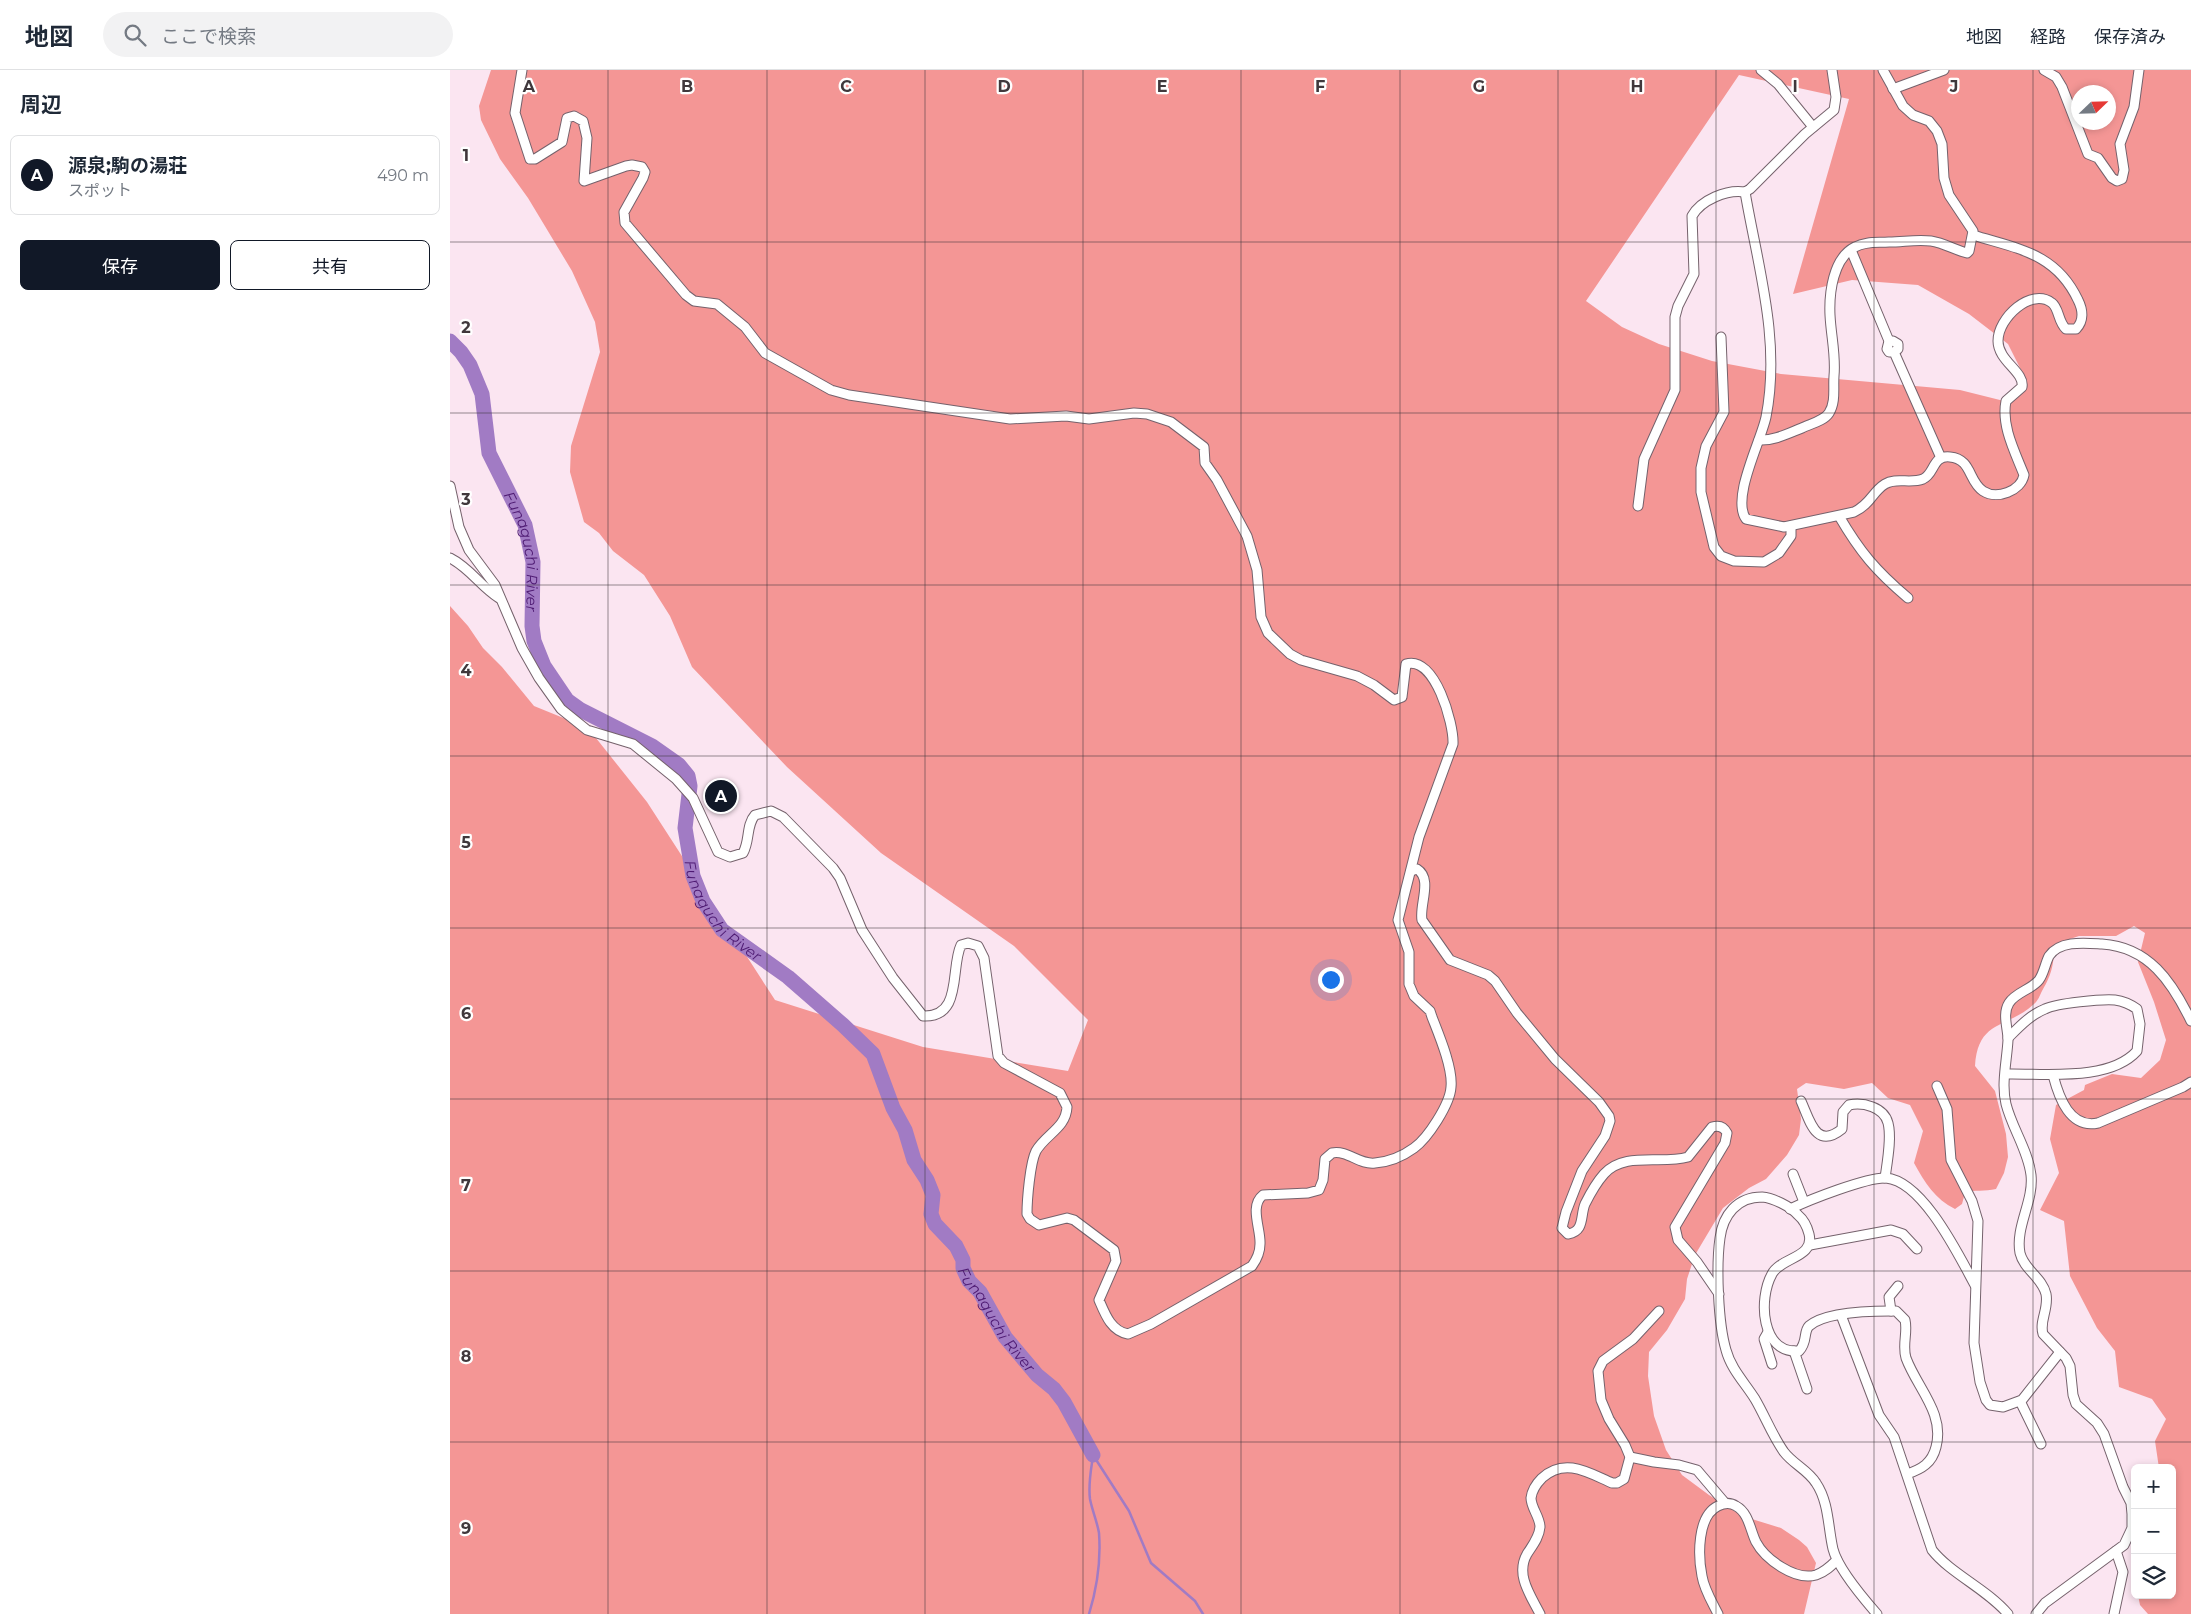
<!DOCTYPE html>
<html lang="ja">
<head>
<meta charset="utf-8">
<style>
	:root { --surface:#fff; --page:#f2f2f3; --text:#1f2937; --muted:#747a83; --line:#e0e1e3; --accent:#111827 }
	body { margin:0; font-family:Montserrat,"Noto Sans JP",sans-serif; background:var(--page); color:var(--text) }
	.controls { position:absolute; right:15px; bottom:15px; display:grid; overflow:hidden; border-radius:8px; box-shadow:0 2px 8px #0003 }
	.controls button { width:45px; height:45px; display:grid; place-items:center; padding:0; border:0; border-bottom:1px solid var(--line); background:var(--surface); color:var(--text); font:25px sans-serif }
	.compass { position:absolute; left:1621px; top:15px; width:45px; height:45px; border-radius:50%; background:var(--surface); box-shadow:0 2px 8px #0003; rotate:67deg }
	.you { position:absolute; left:880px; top:909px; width:18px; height:18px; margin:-12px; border:4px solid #fff; border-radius:50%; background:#1a73e8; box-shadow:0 0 0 8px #1a73e833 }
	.badge { display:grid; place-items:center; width:32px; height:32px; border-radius:50%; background:var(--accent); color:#fff; font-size:16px; font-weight:700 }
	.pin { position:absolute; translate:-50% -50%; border:2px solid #fff; box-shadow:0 1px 5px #0006 }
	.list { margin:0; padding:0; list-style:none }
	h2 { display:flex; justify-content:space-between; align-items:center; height:65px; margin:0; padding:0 20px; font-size:21px }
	h2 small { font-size:16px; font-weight:400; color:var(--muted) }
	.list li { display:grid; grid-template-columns:32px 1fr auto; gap:15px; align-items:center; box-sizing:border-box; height:80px; margin:0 10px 10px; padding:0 10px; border:1px solid var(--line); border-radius:8px }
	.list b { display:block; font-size:19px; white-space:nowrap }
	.list p { margin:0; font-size:16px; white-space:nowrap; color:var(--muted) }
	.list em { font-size:16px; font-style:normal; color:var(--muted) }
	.actions { display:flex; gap:10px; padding:15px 20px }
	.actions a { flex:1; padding:11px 0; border:1px solid var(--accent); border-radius:8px; text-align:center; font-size:18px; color:var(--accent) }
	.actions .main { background:var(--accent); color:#fff }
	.icon { flex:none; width:28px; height:28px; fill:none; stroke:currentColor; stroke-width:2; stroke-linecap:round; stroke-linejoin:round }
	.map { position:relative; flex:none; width:1741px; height:1544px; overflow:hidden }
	header { display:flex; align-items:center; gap:30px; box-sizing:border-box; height:70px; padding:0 25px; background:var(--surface); border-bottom:1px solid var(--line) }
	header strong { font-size:24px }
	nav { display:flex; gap:28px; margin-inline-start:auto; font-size:18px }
	.search { width:350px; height:45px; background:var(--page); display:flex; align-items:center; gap:12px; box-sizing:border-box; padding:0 18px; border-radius:28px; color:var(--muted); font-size:19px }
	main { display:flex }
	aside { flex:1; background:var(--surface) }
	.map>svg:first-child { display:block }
</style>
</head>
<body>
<header>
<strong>地図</strong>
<div class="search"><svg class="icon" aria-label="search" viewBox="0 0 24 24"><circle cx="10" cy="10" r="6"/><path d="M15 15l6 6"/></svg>ここで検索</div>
<nav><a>地図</a><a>経路</a><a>保存済み</a></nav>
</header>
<main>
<aside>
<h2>周辺<small></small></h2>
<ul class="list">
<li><span class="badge">A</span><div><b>源泉;駒の湯荘</b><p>スポット</p></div><em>490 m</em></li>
</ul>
<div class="actions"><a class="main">保存</a><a>共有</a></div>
</aside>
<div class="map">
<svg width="1741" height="1544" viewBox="0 0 1741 1544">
	<rect width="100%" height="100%" fill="#fbe5f1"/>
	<path fill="#f49695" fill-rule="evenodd" d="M41 0H1741V1544H1698L1690 1535 1688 1525H1722V1398H1709L1705 1371 1716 1349 1702 1329 1669 1317 1665 1281 1647 1258 1620 1206 1614 1151 1590 1140 1609 1103 1600 1069 1606 1035 1634 1020 1635 1015 1662 1004 1691 1008 1710 990 1716 970 1704 932 1688 892 1695 863 1684 856 1666 866H1629L1605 874C1603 895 1603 902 1592 921 1590 925 1588 931 1584 934 1557 959 1528 949 1525 996L1545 1021 1556 1064 1558 1087 1554 1103 1546 1119C1535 1122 1524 1119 1515 1123L1512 1134 1505 1139C1485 1129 1475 1113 1464 1093L1473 1061 1460 1035 1438 1028 1422 1013 1394 1019 1356 1013 1347 1019 1351 1049 1349 1065 1337 1085 1316 1109 1299 1118 1273 1138 1245 1185 1237 1209 1235 1229 1217 1260 1199 1282 1198 1306 1204 1346 1216 1380 1232 1405 1259 1425 1292 1446 1331 1458 1349 1470 1357 1477 1366 1493 1354 1544H0V536L18 556 33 578 52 597 84 636 138 658 197 732 325 930 473 977 618 1001 638 950 564 876 431 783 337 697 242 597 220 546 194 505 163 481 149 463 134 452 120 402 121 376 150 282 145 252 122 201 78 128 50 89 31 50 29 36ZM1289 5 1399 29 1343 224 1402 210 1468 215 1519 244 1558 274 1572 302 1562 333 1510 320 1331 304 1262 291 1209 274 1172 257 1136 231ZM1628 22H1658V52H1628Z"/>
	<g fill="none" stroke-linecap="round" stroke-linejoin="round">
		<g stroke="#a17bc4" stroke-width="2.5">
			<path d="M643 1385 679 1441 701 1493 745 1531 753 1544"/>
			<path d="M639 1544C647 1518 651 1490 649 1463 647 1451 642 1440 640 1429 638 1414 641 1400 643 1386"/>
		</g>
		<path stroke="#a17bc4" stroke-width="15" id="s1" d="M0 271 11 282 20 295 32 324 39 383 75 455 83 492 82 556 84 571 94 596 117 630 131 640 202 676 229 695 238 706 240 716 235 758 243 806 253 831 272 860 338 907 393 955 423 984 443 1038 455 1060 464 1090 477 1110 483 1125 481 1144 485 1154 506 1176 513 1190V1198L519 1211 530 1222 555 1267 587 1305 604 1319 614 1332 643 1385"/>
		<g stroke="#75626c" stroke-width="11">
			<g id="street">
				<path d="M1311 0 1328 14 1363 57"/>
				<path d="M1594 0 1606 7 1612 17 1638 84 1648 88 1662 108 1667 111 1672 109 1674 100 1670 74 1684 37 1689 0"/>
				<path d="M1443 19 1494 0"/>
				<path d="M1295 122C1308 197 1331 271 1316 347 1311 371 1281 428 1296 449L1334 457 1404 442C1421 434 1422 422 1435 414 1446 407 1460 414 1473 409 1485 404 1482 385 1500 387 1522 389 1518 411 1533 421 1547 430 1571 421 1574 405 1565 382 1551 356 1556 331L1572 317C1575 302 1548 291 1548 271 1548 248 1581 217 1602 233 1609 238 1608 252 1616 259H1626C1634 251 1633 240 1628 230 1606 183 1568 179 1523 165"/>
				<path d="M1401 180 1439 271 1437 279 1439 282H1444L1491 388"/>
				<path d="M1271 267 1274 342 1256 376 1251 398V422L1264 477 1271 486 1284 491 1314 492 1329 483 1341 466V456"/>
				<path d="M1439 271H1443L1448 274V279L1444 282"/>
				<path d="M1309 370C1324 371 1339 363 1352 358 1360 354 1374 351 1379 343 1386 332 1383 318 1384 306 1386 285 1381 266 1380 245 1379 223 1383 188 1405 177 1416 171 1428 173 1439 172 1453 172 1467 169 1481 171 1494 173 1505 180 1517 183L1519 181 1523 161 1499 125 1494 108 1492 74 1487 61 1479 51 1463 45 1453 36 1433 0"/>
				<path d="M0 416 9 457 19 480 45 515 72 578 89 608 111 639 137 660 183 674 226 709 243 728 268 782 280 787 293 783C300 771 296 755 305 745L321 741 333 747 383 798 390 808 412 860 443 908 473 946C513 948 500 898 511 875L518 873 528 876 534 888 548 986 554 993 610 1023 617 1037C616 1058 596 1064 586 1081 580 1093 577 1130 577 1144L580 1149 589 1155 617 1148 624 1150 664 1180 666 1191 649 1230C655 1244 661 1261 678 1264L701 1254 802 1196C807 1189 810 1182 810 1174 811 1159 799 1136 813 1125L858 1123 869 1120 873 1110 875 1089 882 1083C898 1080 909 1095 925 1093 938 1092 953 1086 964 1078 978 1068 1000 1034 1001 1017 1003 998 989 965 982 947L980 941 964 926 959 914V882L948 850 969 767 1003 674C1004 654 985 585 956 594L952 627 944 630 924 615 907 606 851 590 840 584 818 563 811 547 807 500 797 466 767 410 755 393 754 377 721 352 697 344 684 343 639 349 616 346 560 349 399 325 381 320 315 283 295 257 267 234 244 231 236 225 175 153 174 142 193 108 195 102 192 97 182 95 176 96 134 111 137 68 133 51 124 46 117 48 112 72 85 89H80L65 43 72 0"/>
				<path d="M1188 436 1194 389 1225 320V247L1228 236 1244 204 1242 146C1251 130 1277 119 1295 122L1300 119 1355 64 1384 40 1386 27 1382 0"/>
				<path d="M1389 446C1410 482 1426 501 1458 528"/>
				<path d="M0 488C20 498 31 517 49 528"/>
				<path d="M961 801 967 799C983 809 969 835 972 850L1000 890 1038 905 1045 911 1067 943 1105 989 1149 1032 1159 1046 1160 1051 1155 1066 1132 1101 1116 1142 1112 1158 1118 1164C1135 1161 1130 1146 1135 1134 1140 1124 1146 1113 1154 1104 1175 1081 1211 1095 1238 1087L1262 1057C1269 1055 1274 1057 1277 1063L1275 1073 1225 1157 1228 1170 1247 1192 1269 1224"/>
				<path d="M1556 1004C1594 1003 1659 1012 1687 981L1690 954 1687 939C1680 934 1673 931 1665 930 1652 929 1607 933 1595 939 1580 945 1569 957 1558 968"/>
				<path d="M1603 1005C1609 1028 1620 1059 1648 1053L1733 1017 1741 1012"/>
				<path d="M1487 1016 1497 1039 1501 1090 1522 1131 1528 1151 1524 1273 1530 1312 1536 1330 1540 1335 1553 1337 1572 1330 1610 1282"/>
				<path d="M1351 1031C1360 1051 1366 1080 1392 1059L1393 1042 1399 1035C1413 1032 1434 1037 1438 1053 1442 1068 1437 1093 1435 1108"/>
				<path d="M1343 1104 1354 1132"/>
				<path d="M1340 1139C1359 1130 1417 1107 1436 1108 1473 1111 1509 1186 1525 1215"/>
				<path d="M1360 1175 1441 1160 1453 1164 1467 1179"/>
				<path d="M1441 1241 1439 1227 1448 1216"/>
				<path d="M1391 1245 1429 1345 1444 1367 1482 1480C1501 1504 1537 1519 1558 1544"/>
				<path d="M1318 1262 1314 1269 1322 1294"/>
				<path d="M1344 1281 1357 1319"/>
				<path d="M1570 1331 1591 1374"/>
				<path d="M1180 1387 1204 1392 1229 1395 1247 1400 1275 1433"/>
				<path d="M1090 1544C1081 1526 1065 1505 1077 1484 1082 1476 1089 1468 1090 1457 1090 1447 1081 1438 1081 1428 1082 1420 1087 1413 1092 1408 1115 1387 1139 1403 1162 1413H1167L1174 1409 1180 1387 1175 1375 1159 1349 1151 1330 1148 1301 1153 1291 1183 1269 1209 1241"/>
				<path d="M1268 1544C1262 1532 1254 1519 1252 1506 1248 1486 1247 1446 1268 1436 1274 1433 1280 1432 1286 1436 1299 1443 1300 1460 1306 1472 1315 1489 1345 1511 1366 1505 1375 1502 1381 1496 1387 1490"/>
				<path d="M1427 1544C1413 1528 1388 1499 1383 1479 1378 1458 1379 1432 1366 1413 1358 1400 1343 1394 1334 1382 1322 1365 1315 1346 1305 1329 1295 1313 1281 1299 1276 1280 1268 1253 1266 1196 1270 1168 1273 1145 1287 1127 1312 1127 1323 1128 1340 1136 1348 1145 1354 1150 1357 1156 1359 1164 1365 1188 1331 1187 1322 1204 1308 1229 1311 1284 1349 1281 1358 1272 1353 1262 1359 1256 1375 1242 1421 1241 1441 1241H1446L1455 1250C1458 1262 1452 1275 1456 1288 1467 1318 1495 1343 1486 1377 1482 1393 1472 1399 1457 1404"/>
				<path d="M1586 1544 1595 1533 1674 1475 1682 1458V1444L1681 1433 1673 1417 1654 1364 1647 1353 1626 1334 1623 1325 1620 1296 1616 1288 1593 1264C1589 1251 1599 1239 1596 1224 1592 1207 1574 1200 1570 1183 1565 1157 1584 1131 1581 1105 1578 1080 1562 1058 1556 1034 1551 1014 1557 990 1558 970 1558 958 1552 944 1559 933 1566 922 1581 920 1589 910 1594 903 1595 894 1599 886 1610 870 1635 873 1652 874 1699 877 1722 912 1741 951"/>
				<path d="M1664 1544 1673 1502 1666 1481"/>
			</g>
		</g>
		<use href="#street" stroke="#fff" stroke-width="9"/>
	</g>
	<path fill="none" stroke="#40383c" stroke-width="1" stroke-opacity="0.55" d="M158 0V1544M317 0V1544M475 0V1544M633 0V1544M791 0V1544M950 0V1544M1108 0V1544M1266 0V1544M1424 0V1544M1583 0V1544M0 172H1741M0 343H1741M0 515H1741M0 686H1741M0 858H1741M0 1029H1741M0 1201H1741M0 1372H1741"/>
	<g text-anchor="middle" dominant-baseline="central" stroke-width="4.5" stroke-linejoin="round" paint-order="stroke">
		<g font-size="15" font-style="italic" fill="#4e1a72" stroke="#fff">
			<text stroke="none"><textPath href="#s1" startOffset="228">Funaguchi River</textPath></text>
			<text stroke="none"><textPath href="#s1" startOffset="679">Funaguchi River</textPath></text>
			<text stroke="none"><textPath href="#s1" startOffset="1190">Funaguchi River</textPath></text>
		</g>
	</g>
	<g font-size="16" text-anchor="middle" font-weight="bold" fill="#40383c" stroke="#fff" stroke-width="4.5" stroke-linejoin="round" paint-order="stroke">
		<text x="79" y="22">A</text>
		<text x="237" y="22">B</text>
		<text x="396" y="22">C</text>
		<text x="554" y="22">D</text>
		<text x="712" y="22">E</text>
		<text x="870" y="22">F</text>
		<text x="1029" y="22">G</text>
		<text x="1187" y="22">H</text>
		<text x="1345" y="22">I</text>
		<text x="1504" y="22">J</text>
		<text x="16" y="91">1</text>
		<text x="16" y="263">2</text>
		<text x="16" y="435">3</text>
		<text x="16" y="606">4</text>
		<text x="16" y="778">5</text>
		<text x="16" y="949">6</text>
		<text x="16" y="1121">7</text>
		<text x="16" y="1292">8</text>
		<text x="16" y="1464">9</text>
	</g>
</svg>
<div class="controls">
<button>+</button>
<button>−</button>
<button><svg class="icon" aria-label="layers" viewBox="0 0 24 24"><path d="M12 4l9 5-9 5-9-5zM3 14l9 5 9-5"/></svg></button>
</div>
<svg class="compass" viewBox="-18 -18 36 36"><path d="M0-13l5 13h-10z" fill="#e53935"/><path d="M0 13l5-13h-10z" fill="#747a83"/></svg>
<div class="you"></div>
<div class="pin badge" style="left:271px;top:726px">A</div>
</div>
</main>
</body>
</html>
